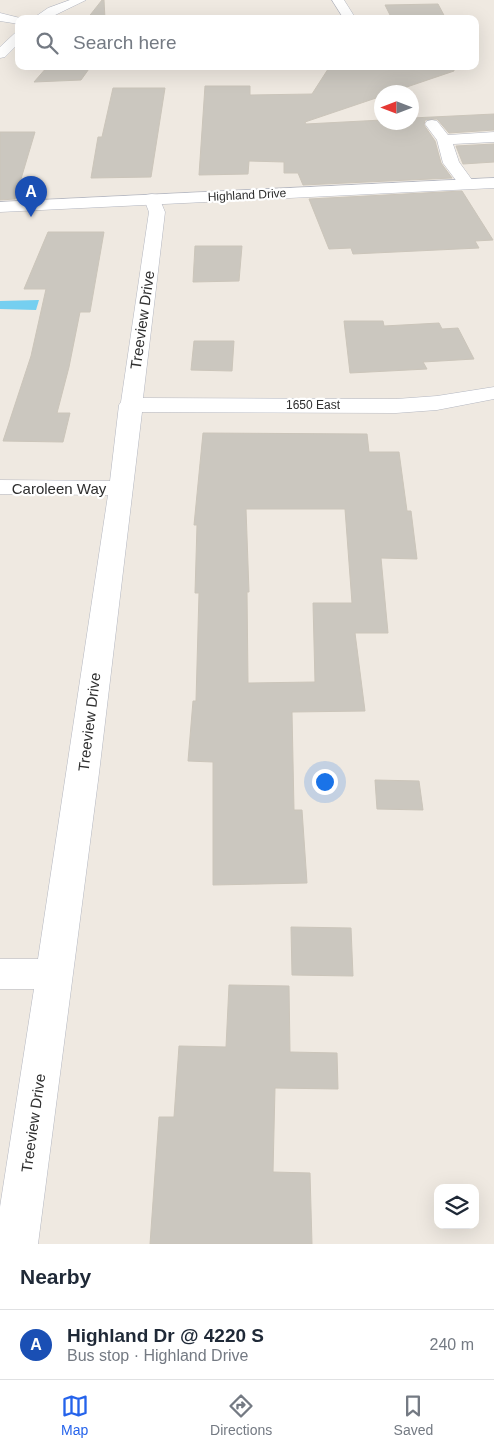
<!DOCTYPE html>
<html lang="en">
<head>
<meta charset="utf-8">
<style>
	:root { --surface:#fff; --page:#f6f6f7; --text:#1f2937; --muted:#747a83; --line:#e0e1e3; --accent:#2563eb }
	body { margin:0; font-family:Arial,sans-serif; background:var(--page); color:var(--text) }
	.controls { position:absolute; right:15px; bottom:15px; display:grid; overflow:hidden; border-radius:10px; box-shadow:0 5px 20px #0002 }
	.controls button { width:45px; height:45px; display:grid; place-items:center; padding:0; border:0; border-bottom:1px solid var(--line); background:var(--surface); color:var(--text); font:25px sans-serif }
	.compass { position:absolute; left:374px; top:85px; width:45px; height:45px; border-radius:50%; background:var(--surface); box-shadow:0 5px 20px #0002; rotate:270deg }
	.you { position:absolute; left:324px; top:781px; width:18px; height:18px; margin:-12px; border:4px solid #fff; border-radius:50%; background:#1a73e8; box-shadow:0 0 0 8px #1a73e833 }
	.badge { display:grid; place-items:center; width:32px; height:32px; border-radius:50%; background:var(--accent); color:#fff; font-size:16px; font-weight:700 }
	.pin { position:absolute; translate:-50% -41px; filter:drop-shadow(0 1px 2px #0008) }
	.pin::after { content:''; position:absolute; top:26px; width:18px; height:15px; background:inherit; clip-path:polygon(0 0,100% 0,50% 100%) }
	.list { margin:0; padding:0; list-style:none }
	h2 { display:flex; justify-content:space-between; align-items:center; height:65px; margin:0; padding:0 20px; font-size:21px }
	h2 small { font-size:16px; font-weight:400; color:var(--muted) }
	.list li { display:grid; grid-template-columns:32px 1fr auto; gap:15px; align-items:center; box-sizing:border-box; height:70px; padding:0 20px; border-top:1px solid var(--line) }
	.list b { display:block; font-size:19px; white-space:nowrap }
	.list p { margin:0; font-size:16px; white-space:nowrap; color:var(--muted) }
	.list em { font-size:16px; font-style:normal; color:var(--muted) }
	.icon { flex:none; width:28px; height:28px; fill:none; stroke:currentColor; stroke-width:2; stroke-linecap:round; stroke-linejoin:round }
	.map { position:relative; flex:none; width:494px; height:1244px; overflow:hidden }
	.search { position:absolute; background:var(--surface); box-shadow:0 5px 20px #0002; left:15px; right:15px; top:15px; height:55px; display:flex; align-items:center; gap:12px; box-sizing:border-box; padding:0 18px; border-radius:10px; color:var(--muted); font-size:19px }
	.sheet { height:135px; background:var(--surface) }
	nav { display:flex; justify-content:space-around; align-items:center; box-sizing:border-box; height:70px; border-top:1px solid var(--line); background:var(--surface); font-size:14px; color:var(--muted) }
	nav a { display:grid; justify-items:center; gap:2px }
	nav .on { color:var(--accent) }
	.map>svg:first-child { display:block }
</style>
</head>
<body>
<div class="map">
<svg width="494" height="1244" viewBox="0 0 494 1244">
	<rect width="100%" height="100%" fill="#efe9e1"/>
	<path fill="#75cff0" d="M39 300 36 310 0 309V301Z"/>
	<g fill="#cbc7bf" stroke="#cbc5ba" fill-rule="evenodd">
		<path d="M102 0H104L105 19H87Z"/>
		<path d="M438 4 446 19H392L385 5Z"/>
		<path d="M48 66H91L81 80 34 82Z"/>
		<path d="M330 66H457L454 67V71L392 92H382V96L305 122 306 124 382 120V122H412V118L494 114V130L449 133 437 119 425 120 424 125 435 141 441 163 452 178 303 185 298 173H284V162L249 161 248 174 199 175 205 86H250V95L312 94Z"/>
		<path d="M113 88H165L151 177 91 178 98 137H102Z"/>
		<path d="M0 132H35L15 199 0 200Z"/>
		<path d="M494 144V162L463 164 456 146Z"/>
		<path d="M462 191 493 240 475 241 479 248 353 254 351 248 329 249 309 199Z"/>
		<path d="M48 232H104L90 312H80L69 367 57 413H70L63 442 3 441 31 356 46 289H24Z"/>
		<path d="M195 246H242L239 281 193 282Z"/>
		<path d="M344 321H383L384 326 439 323 442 329 458 328 474 359 423 362 427 369 350 373Z"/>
		<path d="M194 341H234L232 371 191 370Z"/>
		<path d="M203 433 367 434 369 452H399L407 511H411L417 559 381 558 388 633H355L365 711 292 712 294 810H302L307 883 213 885V762L188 761 193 701H196L199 593H195L197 525H194ZM246 509H345L352 603H313L315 682 248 683 247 592H249Z"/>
		<path d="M375 780 419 781 423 810 377 809Z"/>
		<path d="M291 927 351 928 353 976 292 975Z"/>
		<path d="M229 985 289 986 290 1052 337 1053 338 1089 275 1088 273 1172 310 1173 312 1244H150L159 1117H174L179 1046 226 1047Z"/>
	</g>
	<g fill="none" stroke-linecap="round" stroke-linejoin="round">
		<g stroke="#b4b7c1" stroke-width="1">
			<g id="minor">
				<path d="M332 0H344L356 19H344Z"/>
				<path d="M0 13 24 19H19V24L0 21Z"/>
				<path d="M432 120 437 121 448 135 494 132V142L453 144 459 162 475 184 473 187H461L443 163 437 140 425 124 427 121Z"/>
				<path d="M152 194 158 195 165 212 143 398 396 399 437 396 494 387V399L437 410 396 413 142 412 99 773 38 1244H0V1207L34 989H0V959H38L108 495 0 494V480L110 481 119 405 121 402 149 212 144 199 146 195Z"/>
			</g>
		</g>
		<g stroke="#b4b7c1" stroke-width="1">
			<g id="tertiary">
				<path d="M70 0H86L47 19H32L48 8Z"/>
				<path d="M19 32V43L5 57 0 58V47L15 33Z"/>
			</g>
		</g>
		<g stroke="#b4b7c1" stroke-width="1">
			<path id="secondary" d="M494 178V188L0 212V202Z"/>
		</g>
		<use href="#minor" fill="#fff" fill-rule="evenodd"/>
		<use href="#tertiary" fill="#fff" fill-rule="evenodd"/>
		<use href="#secondary" fill="#fff" fill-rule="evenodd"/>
	</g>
	<g text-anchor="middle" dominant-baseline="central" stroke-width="4.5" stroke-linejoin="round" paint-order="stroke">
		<g font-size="12" fill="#2e2e2e" stroke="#fff">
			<text transform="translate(247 195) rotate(-3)">Highland Drive</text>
			<text x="313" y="405">1650 East</text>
		</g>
		<g font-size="15" fill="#2e2e2e" stroke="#fff">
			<text transform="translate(142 320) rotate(-82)">Treeview Drive</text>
			<text x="59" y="488">Caroleen Way</text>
			<text transform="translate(89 722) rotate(-83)">Treeview Drive</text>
			<text transform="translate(33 1123) rotate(-82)">Treeview Drive</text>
		</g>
	</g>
</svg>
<div class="controls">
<button><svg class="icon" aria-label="layers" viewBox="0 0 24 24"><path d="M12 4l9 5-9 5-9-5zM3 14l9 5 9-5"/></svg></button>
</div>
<svg class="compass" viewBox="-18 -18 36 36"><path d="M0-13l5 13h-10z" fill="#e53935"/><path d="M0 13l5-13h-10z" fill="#747a83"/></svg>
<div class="you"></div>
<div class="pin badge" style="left:31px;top:217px;background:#1a4fb4">A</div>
<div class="search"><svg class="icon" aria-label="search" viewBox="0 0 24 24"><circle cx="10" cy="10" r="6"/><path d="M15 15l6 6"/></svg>Search here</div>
</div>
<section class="sheet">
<h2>Nearby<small></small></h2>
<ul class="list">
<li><span class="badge" style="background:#1a4fb4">A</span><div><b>Highland Dr @ 4220 S</b><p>Bus stop · Highland Drive</p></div><em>240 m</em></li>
</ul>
</section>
<nav>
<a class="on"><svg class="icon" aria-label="map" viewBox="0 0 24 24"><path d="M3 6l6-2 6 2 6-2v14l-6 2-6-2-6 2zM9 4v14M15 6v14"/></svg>Map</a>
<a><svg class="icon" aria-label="directions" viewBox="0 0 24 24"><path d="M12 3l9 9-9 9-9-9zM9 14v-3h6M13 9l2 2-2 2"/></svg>Directions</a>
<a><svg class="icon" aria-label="saved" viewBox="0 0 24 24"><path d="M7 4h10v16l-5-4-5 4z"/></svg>Saved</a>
</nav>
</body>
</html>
